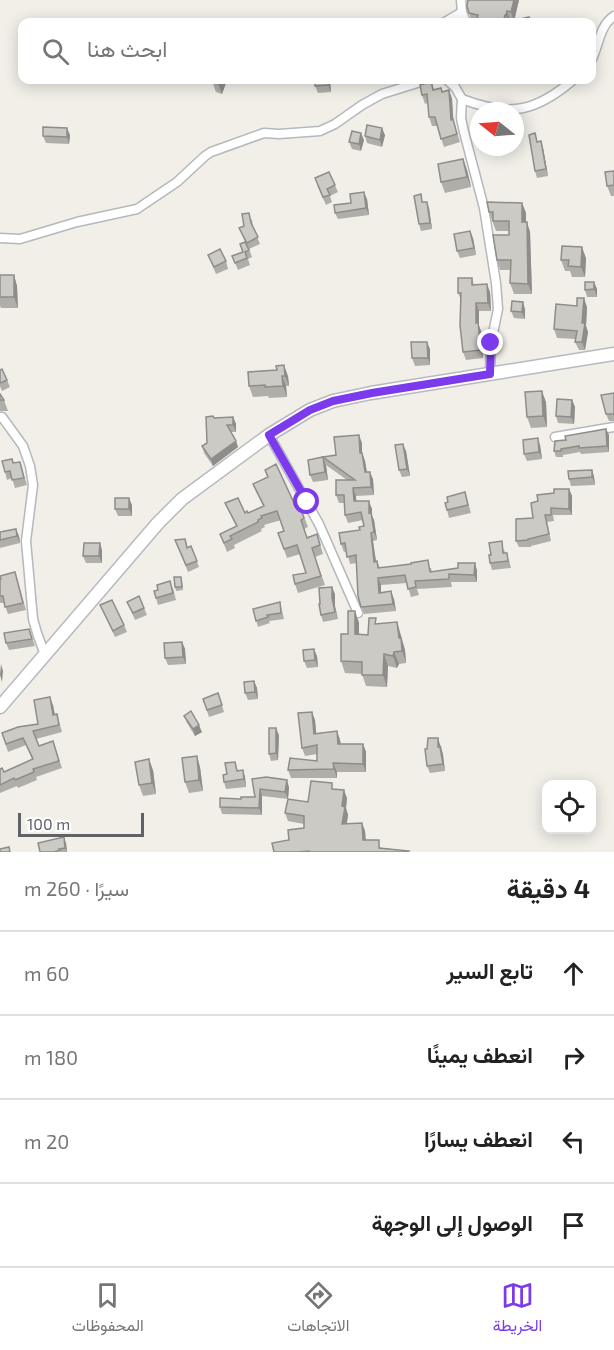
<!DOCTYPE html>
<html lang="ar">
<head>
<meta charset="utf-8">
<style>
	:root { --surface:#fff; --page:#f6f6f6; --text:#222; --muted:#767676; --line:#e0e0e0; --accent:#7c3aed }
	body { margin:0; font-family:"Exo 2",Vazirmatn,sans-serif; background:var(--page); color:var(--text); direction:rtl }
	.controls { position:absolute; right:18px; bottom:18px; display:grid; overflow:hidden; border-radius:12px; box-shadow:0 3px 15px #0003 }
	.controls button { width:54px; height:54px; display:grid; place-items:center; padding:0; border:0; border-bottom:2px solid var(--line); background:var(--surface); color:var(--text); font:30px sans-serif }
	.compass { position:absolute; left:470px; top:102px; width:54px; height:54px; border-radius:50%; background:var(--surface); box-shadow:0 3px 15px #0003; rotate:287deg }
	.scale { position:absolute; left:18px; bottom:15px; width:126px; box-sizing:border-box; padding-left:6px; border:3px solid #5f6368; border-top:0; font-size:16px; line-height:21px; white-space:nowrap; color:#5f6368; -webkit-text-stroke:4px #fff; paint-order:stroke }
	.stop { position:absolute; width:18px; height:18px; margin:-14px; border:4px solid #7c3aed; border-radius:50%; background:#fff }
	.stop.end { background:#7c3aed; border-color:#fff; box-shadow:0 2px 6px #0008 }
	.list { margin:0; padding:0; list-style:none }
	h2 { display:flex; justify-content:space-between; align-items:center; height:78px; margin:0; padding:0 24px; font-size:26px }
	h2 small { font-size:20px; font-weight:400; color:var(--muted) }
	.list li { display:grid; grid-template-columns:39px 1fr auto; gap:18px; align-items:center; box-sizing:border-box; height:84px; padding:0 24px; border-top:2px solid var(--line) }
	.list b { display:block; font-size:22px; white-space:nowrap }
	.list em { font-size:20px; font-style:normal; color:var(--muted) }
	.icon { flex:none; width:33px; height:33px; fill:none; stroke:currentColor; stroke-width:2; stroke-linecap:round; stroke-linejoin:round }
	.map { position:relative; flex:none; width:614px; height:852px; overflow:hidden; direction:ltr }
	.search { position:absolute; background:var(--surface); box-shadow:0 3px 15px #0003; left:18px; right:18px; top:18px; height:66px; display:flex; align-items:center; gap:15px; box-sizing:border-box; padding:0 21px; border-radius:12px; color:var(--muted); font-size:22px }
	.sheet { height:414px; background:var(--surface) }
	nav { display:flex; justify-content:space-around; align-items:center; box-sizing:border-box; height:84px; border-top:2px solid var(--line); background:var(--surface); font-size:16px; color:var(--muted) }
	nav a { display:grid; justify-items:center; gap:3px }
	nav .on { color:var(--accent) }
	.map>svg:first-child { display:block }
</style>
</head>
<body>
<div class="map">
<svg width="614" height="852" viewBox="0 0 614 852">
	<rect width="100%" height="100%" fill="#f1efe8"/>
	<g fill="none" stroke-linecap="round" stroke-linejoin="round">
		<g stroke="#b5b8bc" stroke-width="11">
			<g id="minor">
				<path d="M461 0 462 12 466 22"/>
				<path d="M445 22 462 12"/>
				<path d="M592 59C599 44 600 25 614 16"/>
				<path d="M447 80 455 87 462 99C480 106 504 112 523 108 542 104 559 92 573 80"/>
				<path d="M462 99 461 118 464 132 484 208 496 283 498 309 491 343 490 374"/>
				<path d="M0 238 20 239 77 222 137 209 177 182 205 156 211 152 264 133 279 134 320 131 335 124 362 105 382 94 427 80"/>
				<path d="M0 417H2L23 446 30 466 33 485 26 541 33 619 37 633 45 655"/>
				<path d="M269 435 319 524 358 613"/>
				<path d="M555 437 614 427"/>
			</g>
		</g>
		<g stroke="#b6babf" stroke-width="15">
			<path id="secondary" d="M0 707 158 523 182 499 269 435 310 410 333 401 371 393 614 354"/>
		</g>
		<use href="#minor" stroke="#fff" stroke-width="8"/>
		<use href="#secondary" stroke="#fff" stroke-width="12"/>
	</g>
	<g fill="#afaea9">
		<path d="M519 0 514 21 510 20V22H472L467 6Z"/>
		<path d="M212 80H227L222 94 216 92 212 81Z"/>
		<path d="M315 80H330L331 92 318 93 315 86Z"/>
		<path d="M426 80H431L434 90 441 88 442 92 449 90 452 99 453 119 460 142 444 147 437 126H432L429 117 428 103 425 104 422 95 427 83Z"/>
		<path d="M495 80H516L497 83Z"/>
		<path d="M70 135 69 144 46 143 43 136Z"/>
		<path d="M385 135 382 147 367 143 365 136Z"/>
		<path d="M364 140 361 151 352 149 349 142Z"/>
		<path d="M543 148 548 176 537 178 535 171Z"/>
		<path d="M463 159 467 170 471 187 445 193 441 182Z"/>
		<path d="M614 171V196H611L607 186Z"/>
		<path d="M329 172 338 192 330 196 332 202 326 205 317 185Z"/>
		<path d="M367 199 369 215 338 219 335 213 351 203Z"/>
		<path d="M424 202 429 208 432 229 421 231 419 224Z"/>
		<path d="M522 203 526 213V222L530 232 532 294H514L510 283V270H500L497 260 509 235V231H496L489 212Z"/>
		<path d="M252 219 253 227 260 244 249 249 252 257 248 259 250 265 238 270 232 256 242 252 240 244 245 242 239 228 244 226Z"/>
		<path d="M473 238 476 255 460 258 457 251Z"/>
		<path d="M208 255 226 261 228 269 216 274Z"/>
		<path d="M586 258 585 277H572L570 271H565L561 260Z"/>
		<path d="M0 275H14L17 286 18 308H1L0 306Z"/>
		<path d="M472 278 474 285 490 292 491 311H479V326L481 331 483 358 466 360 463 352 461 300 458 293Z"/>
		<path d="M594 282 597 289V297H587L585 290Z"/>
		<path d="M587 307 586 326 588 332 585 350H579L575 342 576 339 557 338 554 329Z"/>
		<path d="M525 309V319L514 318 511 311Z"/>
		<path d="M430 349V365L415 366 412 358Z"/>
		<path d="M0 370 7 380 10 387 2 391 0 386Z"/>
		<path d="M248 372 288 376 289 386H286L287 397 269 398 268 396 253 397 249 386Z"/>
		<path d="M614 393V421H609L606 414Z"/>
		<path d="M0 394 4 400 8 411H0Z"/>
		<path d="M572 400 575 407 574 424 558 423 556 416Z"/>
		<path d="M546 402 547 427 531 428 527 417Z"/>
		<path d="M233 417 236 424V432H231L238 447 213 466 204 453 202 446 207 443 214 418Z"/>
		<path d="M606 429 609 435V452L581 454 580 452 563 455V457H556L554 451 566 440Z"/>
		<path d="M362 443V453L365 461 367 472 373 479 374 495 356 496V501L372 509V516L374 520 377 540 373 541 376 561H377L380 568H431L432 572 458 568 475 563 477 571V582H451L452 587 417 589 419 595 411 597 407 583 381 585V592L394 599 396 611 364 614 358 596 357 563 350 564 347 551 344 552 341 544 360 530 364 526 363 520 348 523 345 515 344 503H339L336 495 347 480 326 465 323 457 336 455Z"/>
		<path d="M540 445 542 459 527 461 524 454Z"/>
		<path d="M406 451 410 476 402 477 399 470Z"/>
		<path d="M12 459 14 463 20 462 27 485 15 488 12 478 7 480 5 472Z"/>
		<path d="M326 465 328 480 313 482 310 475Z"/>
		<path d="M265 470 295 505 299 504 308 527 304 529 307 537 317 534 323 554 315 557 325 585 298 593 295 584 306 573 300 554 287 558 278 533 284 531 281 520 264 525 265 527 261 529 262 531 234 545 235 548 227 552 220 534 236 526 225 503 245 513H248L263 506 253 484 267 477Z"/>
		<path d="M592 470 594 477 595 485 571 486 569 479Z"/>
		<path d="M569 489 572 496V515H553L554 521 547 522 551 541 531 546V547H519L516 541 533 518 538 501Z"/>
		<path d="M465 492 471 513 449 518 447 510 448 502Z"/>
		<path d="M132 505V516H118L115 509Z"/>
		<path d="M0 532 19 536 20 543 0 548Z"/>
		<path d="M185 539 188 548 191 546 199 567 188 572 175 540Z"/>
		<path d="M504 549 505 553 509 560 511 568 492 570 490 563Z"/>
		<path d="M102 550V563H86L83 556Z"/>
		<path d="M181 577 182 580 183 590 176 591 175 587Z"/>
		<path d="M0 579H17L26 610 8 614 4 603H0Z"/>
		<path d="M173 588 176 600 158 605 156 598 158 590Z"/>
		<path d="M335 594V606L338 619 323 622 321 615 320 604Z"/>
		<path d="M127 602 144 608 147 615 135 620Z"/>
		<path d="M280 602 284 619 269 621 270 623 258 627 253 609Z"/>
		<path d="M100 605 124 625 127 632 115 637Z"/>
		<path d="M355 611 359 623V634L368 635 378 624 397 622 405 650 406 663 399 664 397 668 388 666 387 687 366 686 362 674 345 673 341 661Z"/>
		<path d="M29 629 35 646 9 650 6 643Z"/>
		<path d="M182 642 185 649 186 664 168 665 165 658Z"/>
		<path d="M317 656 318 667 307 668 304 661Z"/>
		<path d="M254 681 257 688 258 699 248 700 245 693Z"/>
		<path d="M218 693 224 712 209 717 203 699Z"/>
		<path d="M53 705 55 715 57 714 62 732 36 739 39 746 53 741 62 768 36 777 37 780 18 788 17 786 0 793V769L4 772 32 759 26 745 8 752 2 733 38 724Z"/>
		<path d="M184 716 202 732 195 736 187 723Z"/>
		<path d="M315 720 316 733 337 731 340 740 341 744H363L366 752V772H337V778H291L288 770 317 761V754L305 756 302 748Z"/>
		<path d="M279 735 278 760 271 761 269 754Z"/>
		<path d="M441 745 445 771 430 773 427 766Z"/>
		<path d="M235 762 238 771 245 777 246 787 226 789 224 782 227 774Z"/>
		<path d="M200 767 203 791 189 793 185 782Z"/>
		<path d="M153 770 156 794 143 796 139 785Z"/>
		<path d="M252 779 289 787 288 799 308 802 335 789 347 798 346 808 348 815 347 824 362 823 365 831 366 840 382 848 409 851V852H274L304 828V824L288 821 285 813 288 799 262 796V815L222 814 220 807 241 799 255 797Z"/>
		<path d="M66 843 67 852H40Z"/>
	</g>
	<g fill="#8f8d8a">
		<path d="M514 0H519L514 21 511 12Z"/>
		<path d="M507 11 510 20V22L506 15Z"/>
		<path d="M505 15 508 22H503Z"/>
		<path d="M220 80H227L222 94 218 83Z"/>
		<path d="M328 80H330L331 92 328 85Z"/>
		<path d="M449 90 452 99 454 129 451 120Z"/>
		<path d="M67 128 70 135 69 144 67 137Z"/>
		<path d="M382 128 385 135 382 147 380 140Z"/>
		<path d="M361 133 364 140 361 151 359 144Z"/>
		<path d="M541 141 543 148 548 176 546 169Z"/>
		<path d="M463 159 467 170 471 187 467 177Z"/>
		<path d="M364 192 367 199 369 215 366 208Z"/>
		<path d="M427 202 429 208 432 229 430 223Z"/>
		<path d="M522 203 526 213V232L522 222Z"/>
		<path d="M527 222 530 232 532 294 528 284Z"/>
		<path d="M470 231 473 238 476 255 474 248Z"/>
		<path d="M582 247 586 258 585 277 581 267Z"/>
		<path d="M14 275 17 286 18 308 14 297Z"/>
		<path d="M594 282 597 289V297L594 289Z"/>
		<path d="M487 284 490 292 491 311 488 303Z"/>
		<path d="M584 298 587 307 586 326 588 332 585 350 582 342V323Z"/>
		<path d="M523 302 525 309V319L522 312Z"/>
		<path d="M476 303 479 311V326L481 331 483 358 481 350 476 323Z"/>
		<path d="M427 342 430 349V365L428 358Z"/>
		<path d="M284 365 288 376 289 386 285 376Z"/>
		<path d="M282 376 286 386 287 397 283 386Z"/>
		<path d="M542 391 546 402 547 427 543 416Z"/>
		<path d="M572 400 575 407 574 424 571 417Z"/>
		<path d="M233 417 236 424V432L233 425Z"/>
		<path d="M606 429 609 435V452L607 446Z"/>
		<path d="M359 435 362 443V453L365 461 368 480 360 453Z"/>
		<path d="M538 438 540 445 542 459 539 452Z"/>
		<path d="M236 441 238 447 213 466 211 459Z"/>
		<path d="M403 444 406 451 410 476 407 469Z"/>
		<path d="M323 457 326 465 328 480 325 472Z"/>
		<path d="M592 470 594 477 595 485 592 477Z"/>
		<path d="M370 472 373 479 374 495 371 487Z"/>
		<path d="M353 488 356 496 357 509 354 501Z"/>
		<path d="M569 489 572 496V515L569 509Z"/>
		<path d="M129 498 132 505V516L129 509Z"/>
		<path d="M369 501 372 509V516L374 520 377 540 374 532 369 513Z"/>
		<path d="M16 529 19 536 20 543 17 536Z"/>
		<path d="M371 533 373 541 377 569 374 562Z"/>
		<path d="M100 543 102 550V563L99 556Z"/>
		<path d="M475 563 477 571V582L474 575Z"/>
		<path d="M378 578 381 585V600L379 593Z"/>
		<path d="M332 587 335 594V606L338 619 332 598Z"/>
		<path d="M391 591 394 599 396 611 393 604Z"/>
		<path d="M355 611 359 623V646L355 634Z"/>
		<path d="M397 622 405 650 406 663 402 651 399 638Z"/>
		<path d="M182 642 185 649 186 664 183 657Z"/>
		<path d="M314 649 317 656 318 667 315 660Z"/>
		<path d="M394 652 399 664 397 668 393 656Z"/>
		<path d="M384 654 388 666 387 687 383 675Z"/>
		<path d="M1 664 3 671 2 682 0 675Z"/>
		<path d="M254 681 257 688 258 699 255 692Z"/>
		<path d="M50 697 53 705 56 722 53 715Z"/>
		<path d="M312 712 315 720 317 742 314 734Z"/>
		<path d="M199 725 202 732 195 736 193 729Z"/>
		<path d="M276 728 279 735 278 760 276 753Z"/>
		<path d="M337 731 340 740 341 752 338 744Z"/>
		<path d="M438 738 443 754 445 771 438 747Z"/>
		<path d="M363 744 366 752V772L363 764Z"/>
		<path d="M197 756 200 767 203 791 199 780Z"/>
		<path d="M149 759 153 770 156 794 152 783Z"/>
		<path d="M333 763 337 772V778L334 769Z"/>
		<path d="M243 770 245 777 246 787 244 779Z"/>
		<path d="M287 780 289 787 288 799 285 792Z"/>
		<path d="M260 789 262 796V815L259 808Z"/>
		<path d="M344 790 347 798 346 808 348 815 345 832 342 824V806Z"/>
		<path d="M362 823 365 831 366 849 363 840Z"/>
		<path d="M64 837 66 843 67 852 65 848Z"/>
	</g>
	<g fill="#cccac5" stroke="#8f8d8a" stroke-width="1.5">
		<path d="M468 0H514L511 12 507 11 506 15H505L503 22H476L478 15 469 13 467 6Z"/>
		<path d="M529 17 530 22H520V19Z"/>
		<path d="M212 80H220L218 83 212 81Z"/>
		<path d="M315 80H328V85L315 86Z"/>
		<path d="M426 80H431L433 90 441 88 442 92 449 90 451 120 453 119 457 134 441 139 435 117H429L427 94 422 95 420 85 427 83Z"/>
		<path d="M367 125 382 128 380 140 365 136Z"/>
		<path d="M43 127 67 128V137L43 136Z"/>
		<path d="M352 131 361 133 359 144 349 142Z"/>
		<path d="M535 133 537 142 541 141 546 169 535 171 529 135Z"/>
		<path d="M463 159 467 177 441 182 438 164Z"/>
		<path d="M614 171V185L607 186 605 172Z"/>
		<path d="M329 172 335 185 327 189 330 195 323 197 315 178Z"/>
		<path d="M364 192 366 208 335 213 334 205 351 203 350 194Z"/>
		<path d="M421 194 422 202H427L430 223 419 224 414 196Z"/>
		<path d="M487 202 522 203V222H527L528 284 510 283 511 260H497L493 235H509V221H493V212H489Z"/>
		<path d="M249 213 251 223 258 237 247 243 239 228 244 226 242 214Z"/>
		<path d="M470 231 474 248 457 251 454 234Z"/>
		<path d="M245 242 249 250 245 252 247 258 235 263 232 256 243 252 240 244Z"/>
		<path d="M562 246 582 247 581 267 568 266 569 260H561Z"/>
		<path d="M220 249 226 261 214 267 208 255Z"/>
		<rect x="0" y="275" width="14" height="22"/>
		<path d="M458 278H472V285L487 284 488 303H476V323L478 322 481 350 463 352 460 325 461 293H458Z"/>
		<path d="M585 282H594V289L585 290Z"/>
		<path d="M577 298H584L582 323H585L582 342H575L577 331 554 329 556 304 577 306Z"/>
		<path d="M512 301 523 302 522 312 511 311Z"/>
		<path d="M411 342H427L428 358H412Z"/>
		<path d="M284 365 285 376H282L283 386 265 387V385L249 386 248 372 277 370 276 366Z"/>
		<path d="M2 369 7 380 0 383V370Z"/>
		<path d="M542 391 543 416 527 417 525 392Z"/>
		<path d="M614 393V414H606L601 395Z"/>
		<path d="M0 394 4 400H0Z"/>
		<path d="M557 399 572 400 571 417 556 416Z"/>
		<path d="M213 416 214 418 233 417V425H227L236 441 211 459 202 446 207 443 206 417Z"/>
		<path d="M606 429 607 446 579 448V446L561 449V451H554L555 441 566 440 565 436Z"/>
		<path d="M359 435 360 453H362L365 472H370L371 487 353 488 354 501H369V513L371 512 374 532 371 533 374 562 377 561 378 568 411 564V563L428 560 430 572 458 568V563H475L474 575 449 574V579L415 581 416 587 408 589 405 575 378 578 379 593 391 591 393 604 361 607 358 596 356 555 347 557 345 543 341 544 339 533 360 530 359 527 364 526 361 512 345 515 344 495H336V480H355L323 457 336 455 334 437Z"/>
		<path d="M538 438 539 452 524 454 523 440Z"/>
		<path d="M403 444 407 469 399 470 395 445Z"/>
		<path d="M323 457 325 472 310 475 308 460Z"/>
		<path d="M12 459 13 463 20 462 24 478 12 480 10 471 5 472 2 461Z"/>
		<path d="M276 464 295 505 299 504 304 518 301 520 307 538 317 534 320 545 312 548 321 576 295 584 293 575 306 573 297 545 284 549 278 533 284 531 277 511 261 516 262 518 258 520V522L230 536 232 539 224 543 220 534 237 526 225 503 238 498 245 513 247 511 248 513 264 506 253 484 268 477 265 470Z"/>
		<path d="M592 470V477L569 479 568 471Z"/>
		<path d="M554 489H569V509L551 508V515H545L549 534 528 539V540L516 541V519L533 518 531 503 538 501 537 495 554 493Z"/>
		<path d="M465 492 468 505 447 510 445 503 448 502 447 497Z"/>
		<rect x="115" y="498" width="14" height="11"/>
		<path d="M16 529 17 536 0 540V532Z"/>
		<path d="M185 539 187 548 191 546 197 561 186 565 175 540Z"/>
		<path d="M502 541 503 553H507L508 561 490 563 489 555H491L489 543Z"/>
		<path d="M84 543H100L99 556H83Z"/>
		<path d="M15 572 23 603 5 607 3 596H0V579H1L0 576Z"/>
		<path d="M174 577H181L182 587H175Z"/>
		<path d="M170 581 173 593 156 598 154 591 158 590 157 585Z"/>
		<path d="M332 587V598L335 612 321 615 319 604H320L319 588Z"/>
		<path d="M139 596 144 608 133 613 127 602Z"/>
		<path d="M112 600 124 625 113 631 100 605Z"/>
		<path d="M280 602 281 613 267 615 268 617 256 621 253 609Z"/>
		<path d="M348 611H355V634L368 635 369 618H376L375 624 397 622 399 638H401L402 651 394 652 393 656 384 654 383 675H362V662L341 661V634H348Z"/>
		<path d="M29 629 32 639 6 643 4 633Z"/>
		<path d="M182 642 183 657 165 658 164 643Z"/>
		<path d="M314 649 315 660 304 661 303 650Z"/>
		<path d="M254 681 255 692 245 693 244 682Z"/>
		<path d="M218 693 222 705 207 710 203 699Z"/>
		<path d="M50 697 53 715 57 714 59 725 33 731 39 746 53 741 59 761 33 769 34 772 15 780 14 778 0 785V769L2 768 4 772 33 759 23 738 6 744 2 733 18 727 38 724 34 700Z"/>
		<path d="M191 711 199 725 193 729 184 716Z"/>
		<path d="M312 712 314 734 337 731 338 744H363V764L333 763 334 769 288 770 290 758 317 761V745L302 748 298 713Z"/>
		<path d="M269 728H276V753L269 754Z"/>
		<path d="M428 738H438V747H440L443 764 427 766 425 749H427Z"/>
		<path d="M197 756 199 780 185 782 182 758Z"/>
		<path d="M149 759 152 783 139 785 135 762Z"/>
		<path d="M235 762 237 771 243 770 244 779 224 782 223 775 227 774 225 763Z"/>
		<path d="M266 777 287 780 285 792 260 789 259 808 220 807V798L241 799V797H255L252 779Z"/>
		<path d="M311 781 332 783V789L344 790 342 806 345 807 342 824 362 823 363 840H379V848L409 851 408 852H309V851L298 852H274L272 843 289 840 288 830 304 828V816L285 813 288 799 308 802Z"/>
		<path d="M64 837 65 848 59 849 60 850 54 852H40L38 843Z"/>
		<path d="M9 847 10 852H0V849Z"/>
	</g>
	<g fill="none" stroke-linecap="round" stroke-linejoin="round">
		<path stroke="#7c3aed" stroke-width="8" d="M307 502 269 435 310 410 333 401 372 393 490 374 491 343"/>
	</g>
</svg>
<div class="controls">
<button><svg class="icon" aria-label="locate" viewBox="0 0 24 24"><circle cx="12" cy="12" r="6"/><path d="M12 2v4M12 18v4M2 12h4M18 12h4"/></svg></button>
</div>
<svg class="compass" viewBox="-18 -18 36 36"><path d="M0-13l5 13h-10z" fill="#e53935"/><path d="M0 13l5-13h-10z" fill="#767676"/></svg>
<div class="scale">100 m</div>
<div class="stop" style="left:307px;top:502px"></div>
<div class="stop end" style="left:491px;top:343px"></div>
<div class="search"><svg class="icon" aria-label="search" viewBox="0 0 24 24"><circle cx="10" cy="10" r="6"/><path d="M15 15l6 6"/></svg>ابحث هنا</div>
</div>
<section class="sheet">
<h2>4 دقيقة<small>سيرًا · 260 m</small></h2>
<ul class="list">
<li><svg class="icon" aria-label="ahead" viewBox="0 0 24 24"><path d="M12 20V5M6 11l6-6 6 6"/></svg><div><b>تابع السير</b></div><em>60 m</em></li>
<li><svg class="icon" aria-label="right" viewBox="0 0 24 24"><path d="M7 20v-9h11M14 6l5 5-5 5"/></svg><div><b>انعطف يمينًا</b></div><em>180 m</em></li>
<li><svg class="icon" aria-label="left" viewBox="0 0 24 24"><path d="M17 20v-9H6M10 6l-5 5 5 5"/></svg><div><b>انعطف يسارًا</b></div><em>20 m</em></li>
<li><svg class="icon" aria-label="arrive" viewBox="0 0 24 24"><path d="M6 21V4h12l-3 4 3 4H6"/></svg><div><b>الوصول إلى الوجهة</b></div></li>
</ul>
</section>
<nav>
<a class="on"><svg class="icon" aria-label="map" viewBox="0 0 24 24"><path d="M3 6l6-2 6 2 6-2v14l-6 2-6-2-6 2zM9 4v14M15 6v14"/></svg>الخريطة</a>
<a><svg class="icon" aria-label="directions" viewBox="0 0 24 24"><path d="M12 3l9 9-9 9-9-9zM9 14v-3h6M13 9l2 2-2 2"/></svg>الاتجاهات</a>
<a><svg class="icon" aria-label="saved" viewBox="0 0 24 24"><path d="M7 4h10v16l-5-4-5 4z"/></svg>المحفوظات</a>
</nav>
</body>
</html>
